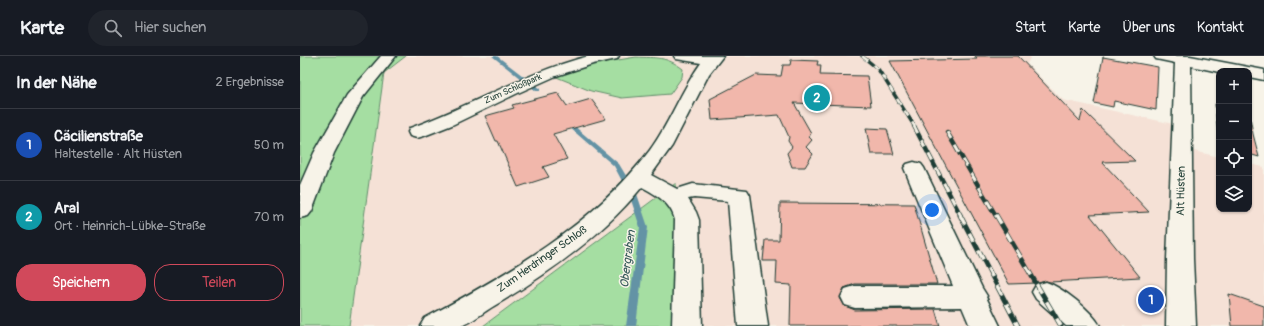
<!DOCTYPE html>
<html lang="de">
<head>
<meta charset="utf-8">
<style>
	:root { --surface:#171b24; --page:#20242c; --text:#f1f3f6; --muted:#9ea1a6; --line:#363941; --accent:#d1495b }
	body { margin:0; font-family:Pangolin,sans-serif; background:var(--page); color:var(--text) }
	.controls { position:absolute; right:12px; top:12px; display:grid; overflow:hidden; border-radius:8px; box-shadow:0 1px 3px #0004 }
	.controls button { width:36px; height:36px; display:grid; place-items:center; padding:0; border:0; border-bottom:1px solid var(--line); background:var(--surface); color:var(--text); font:20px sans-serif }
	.you { position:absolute; left:632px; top:154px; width:14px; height:14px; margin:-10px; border:3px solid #fff; border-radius:50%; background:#1a73e8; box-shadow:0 0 0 6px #1a73e833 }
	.badge { display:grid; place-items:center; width:26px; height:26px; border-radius:50%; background:var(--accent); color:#fff; font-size:13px; font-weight:700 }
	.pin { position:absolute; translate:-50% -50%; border:2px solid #fff; box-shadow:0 1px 4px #0006 }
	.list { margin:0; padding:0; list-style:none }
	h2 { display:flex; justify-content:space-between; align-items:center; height:52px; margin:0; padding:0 16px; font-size:17px }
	h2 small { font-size:13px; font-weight:400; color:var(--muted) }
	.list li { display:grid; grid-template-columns:26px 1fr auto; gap:12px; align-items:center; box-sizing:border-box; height:72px; padding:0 16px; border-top:1px solid var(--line) }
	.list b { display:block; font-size:15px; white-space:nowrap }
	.list p { margin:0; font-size:13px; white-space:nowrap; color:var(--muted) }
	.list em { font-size:13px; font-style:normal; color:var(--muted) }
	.actions { display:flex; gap:8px; padding:12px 16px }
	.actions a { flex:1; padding:9px 0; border:1px solid var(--accent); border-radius:16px; text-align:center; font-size:14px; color:var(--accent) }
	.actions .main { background:var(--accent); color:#fff }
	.icon { flex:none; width:22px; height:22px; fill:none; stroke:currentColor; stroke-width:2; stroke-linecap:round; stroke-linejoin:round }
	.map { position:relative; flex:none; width:964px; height:270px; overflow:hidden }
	header { display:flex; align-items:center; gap:24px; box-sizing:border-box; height:56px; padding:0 20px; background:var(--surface); border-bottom:1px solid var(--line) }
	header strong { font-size:19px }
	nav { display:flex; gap:22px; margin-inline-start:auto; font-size:14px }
	.search { width:280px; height:36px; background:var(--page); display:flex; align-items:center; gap:10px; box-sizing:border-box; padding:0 14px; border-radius:22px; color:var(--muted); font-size:15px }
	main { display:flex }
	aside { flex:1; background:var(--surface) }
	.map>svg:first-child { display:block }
</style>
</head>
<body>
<header>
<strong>Karte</strong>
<div class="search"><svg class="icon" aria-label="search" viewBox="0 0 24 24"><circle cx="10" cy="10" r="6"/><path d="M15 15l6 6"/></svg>Hier suchen</div>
<nav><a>Start</a><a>Karte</a><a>Über uns</a><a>Kontakt</a></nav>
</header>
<main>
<aside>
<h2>In der Nähe<small>2 Ergebnisse</small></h2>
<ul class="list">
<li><span class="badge" style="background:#1a4fb4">1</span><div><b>Cäcilienstraße</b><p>Haltestelle · Alt Hüsten</p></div><em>50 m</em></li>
<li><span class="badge" style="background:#0f9aa8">2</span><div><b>Aral</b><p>Ort · Heinrich-Lübke-Straße</p></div><em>70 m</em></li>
</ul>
<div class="actions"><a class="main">Speichern</a><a>Teilen</a></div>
</aside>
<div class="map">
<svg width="964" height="270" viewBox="0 0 964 270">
	<rect width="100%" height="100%" fill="#f7f3e8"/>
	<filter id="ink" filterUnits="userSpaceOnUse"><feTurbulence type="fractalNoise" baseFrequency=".025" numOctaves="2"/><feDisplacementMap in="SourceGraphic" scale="8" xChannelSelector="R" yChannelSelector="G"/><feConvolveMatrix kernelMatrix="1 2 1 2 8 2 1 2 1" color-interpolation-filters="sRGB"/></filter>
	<g filter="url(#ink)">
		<path fill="#f5e1d6" d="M106 0H731L727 8 763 44 892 72 894 95 919 101V153H949V108L964 111V270H376V127L183 270H49L84 17Z"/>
		<g fill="#a5dea2" stroke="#628e6b">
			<path d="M0 0H106L84 17 49 270H0Z"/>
			<path d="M336 1C356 2 366 0 383 13L382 21 370 38 322 42 291 35 254 20 283 10Z"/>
			<path d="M376 127V270H183Z"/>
		</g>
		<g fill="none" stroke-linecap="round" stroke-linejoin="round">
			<g fill="#6393a5" fill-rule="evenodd">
				<path d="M192 0H197L240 33V35H236Z"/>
				<path d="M271 68 273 69 319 108 337 138 348 171 336 270H326L340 171 329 138 314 110 269 71V69Z"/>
			</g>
		</g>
		<g fill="#f1b7ab" stroke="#1f3d34">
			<path d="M675 0H718L780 65 783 54 835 105 802 106 849 156 790 159 840 221 750 226 746 225 738 227 709 228 590 5 677 3Z"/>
			<path d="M803 1 858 11 856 54 814 45 813 51 794 47Z"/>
			<path d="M491 4 518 5 517 9H521L520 19 567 20 571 50 494 47 511 77 509 81 512 84 506 91 513 98 505 111H492L487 97 492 91 488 85 489 81 479 59 412 64 410 43 456 19 481 20 483 9H490Z"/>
			<path d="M258 37 267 50 291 43 306 63 253 78 267 103 243 111 249 121 218 131 198 85H196L185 60 214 52 212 49Z"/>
			<path d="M915 48 919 49V91Z"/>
			<path d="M949 55 953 78 959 101 949 98Z"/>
			<path d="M566 72 587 73 594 98H571Z"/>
			<path d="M480 147 614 148 637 228H555L544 232 540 242 545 250 555 254 635 253 640 270H490L491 229 476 228 477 205H463L465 184H479Z"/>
			<path d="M929 238 964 250V270H932Z"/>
		</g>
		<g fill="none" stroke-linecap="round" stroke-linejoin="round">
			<g stroke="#1f3d34" stroke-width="3">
				<g id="minor">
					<path d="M289 0H319L317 3 293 8 256 20 218 37 152 69 124 80 117 82 110 80 108 76 110 72C171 50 226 16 289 0Z"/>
					<path d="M374 0H423L409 18 372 90 351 119 377 133 393 128 447 134 450 139 468 270H438L428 145 394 142 388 143 396 156 399 164 402 270H372L375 164C371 147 357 139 342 131 302 180 248 218 194 250 185 255 171 267 160 270 152 270 130 270 120 270L125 262C207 218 293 170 350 94 370 67 381 34 401 7L376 3Z"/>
					<path d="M854 0H890L964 14V24L949 21V15L919 16 891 10 893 203 896 270H866L867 203 875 7 856 3Z"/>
					<path d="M614 106 621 108 624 112 682 232 687 240 686 241 700 270H670L662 251 555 252 545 249 541 241 545 233 555 230H653L604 112 607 108Z"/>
					<path d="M746 226C762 231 792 255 800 270H766L736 243 732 236 736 229Z"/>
				</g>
			</g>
			<g stroke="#1f3d34" stroke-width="3">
				<path id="major" d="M81 0H96L63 41 34 97 12 155 8 160 0 162V129L14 97 47 39Z"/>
			</g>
			<use href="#minor" fill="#f7f3e8" fill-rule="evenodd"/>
			<use href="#major" fill="#f7f3e8" fill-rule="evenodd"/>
			<g stroke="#1f3d34" stroke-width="3.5">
				<path id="rail-far2" d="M562 0 578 13 615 71"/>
			</g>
			<g stroke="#1f3d34" stroke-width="4.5">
				<g id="rail-far1">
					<path d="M614 70 661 160"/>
					<path d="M647 76 696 160"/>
				</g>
			</g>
			<g stroke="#1f3d34" stroke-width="5">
				<g id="rail">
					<path d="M660 159 718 270"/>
					<path d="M696 159 761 270"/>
				</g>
			</g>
			<use href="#rail-far2" stroke="#f7f3e8" stroke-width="2.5" stroke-dasharray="7" stroke-linecap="butt"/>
			<use href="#rail-far1" stroke="#f7f3e8" stroke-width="3" stroke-dasharray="8" stroke-linecap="butt"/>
			<use href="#rail" stroke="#f7f3e8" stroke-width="3.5" stroke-dasharray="10" stroke-linecap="butt"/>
		</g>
	</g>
	<g text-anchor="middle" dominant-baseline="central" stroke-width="3" stroke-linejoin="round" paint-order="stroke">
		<g font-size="9" fill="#1f3d34" stroke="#f7f3e8">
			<text transform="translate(213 33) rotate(-24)">Zum Schloßpark</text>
		</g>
		<g font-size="11" fill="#1f3d34" stroke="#f7f3e8">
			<text transform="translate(881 135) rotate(-89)">Alt Hüsten</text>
			<text transform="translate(242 203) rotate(-35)">Zum Herdringer Schloß</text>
		</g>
		<g font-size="12" font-style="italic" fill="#365a5a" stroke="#f7f3e8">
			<text transform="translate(328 203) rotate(-83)">Obergraben</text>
		</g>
	</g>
</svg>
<div class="controls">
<button>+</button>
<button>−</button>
<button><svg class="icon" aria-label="locate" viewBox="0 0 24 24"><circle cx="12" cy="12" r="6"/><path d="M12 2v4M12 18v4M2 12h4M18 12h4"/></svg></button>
<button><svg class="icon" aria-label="layers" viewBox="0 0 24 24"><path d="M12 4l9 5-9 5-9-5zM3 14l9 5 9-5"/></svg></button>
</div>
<div class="you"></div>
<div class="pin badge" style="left:851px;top:244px;background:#1a4fb4">1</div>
<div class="pin badge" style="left:517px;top:42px;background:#0f9aa8">2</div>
</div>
</main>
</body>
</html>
